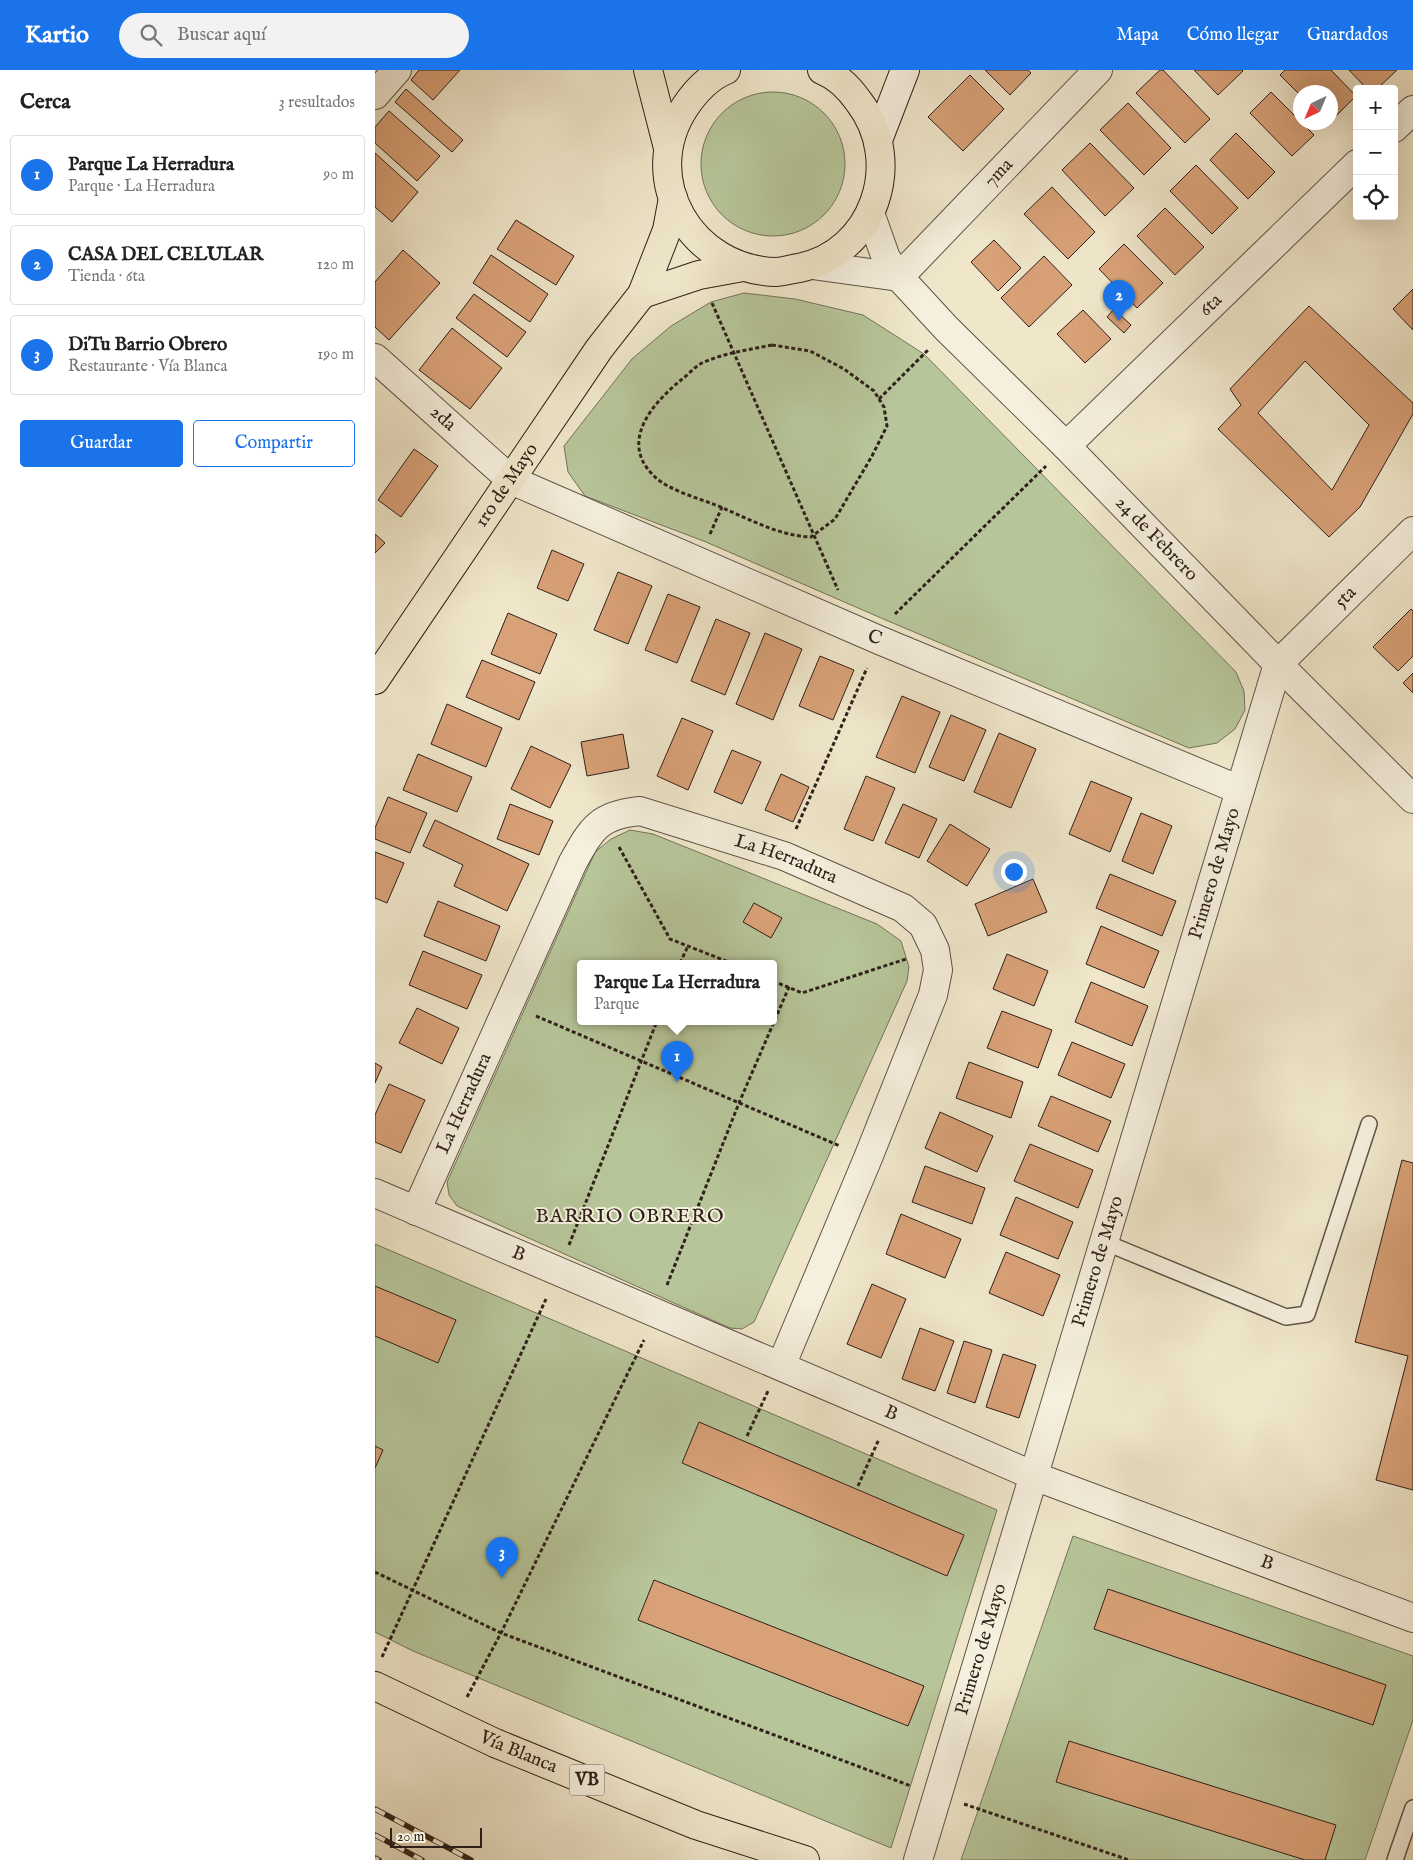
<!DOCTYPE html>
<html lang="es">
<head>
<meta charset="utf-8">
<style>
	:root { --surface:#fff; --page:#f2f2f2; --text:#222; --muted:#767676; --line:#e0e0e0; --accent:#1a73e8 }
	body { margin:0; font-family:"IM FELL English",serif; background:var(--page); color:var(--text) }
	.controls { position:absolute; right:15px; top:15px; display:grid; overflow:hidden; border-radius:5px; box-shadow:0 5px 20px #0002 }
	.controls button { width:45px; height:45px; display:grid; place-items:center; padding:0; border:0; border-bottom:1px solid var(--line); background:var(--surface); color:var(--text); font:25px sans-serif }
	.compass { position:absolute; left:918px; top:15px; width:45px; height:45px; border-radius:50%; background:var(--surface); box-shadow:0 5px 20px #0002; rotate:224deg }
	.scale { position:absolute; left:15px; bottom:12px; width:92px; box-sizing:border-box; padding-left:5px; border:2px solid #2f201a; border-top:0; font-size:14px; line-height:18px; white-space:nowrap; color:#2f201a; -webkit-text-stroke:4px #f5efdd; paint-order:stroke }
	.you { position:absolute; left:638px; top:801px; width:18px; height:18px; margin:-12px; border:4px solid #fff; border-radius:50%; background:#1a73e8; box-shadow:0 0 0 8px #1a73e833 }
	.badge { display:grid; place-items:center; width:32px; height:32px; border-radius:50%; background:var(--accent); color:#fff; font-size:16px; font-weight:700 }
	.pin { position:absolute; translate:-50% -41px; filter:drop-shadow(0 1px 2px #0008) }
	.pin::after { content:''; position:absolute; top:26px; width:18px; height:15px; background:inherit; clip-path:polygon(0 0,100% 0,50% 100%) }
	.popup { position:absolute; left:202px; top:890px; width:200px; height:65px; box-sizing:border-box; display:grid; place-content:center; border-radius:5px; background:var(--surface); filter:drop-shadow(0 1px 4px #0005); font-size:16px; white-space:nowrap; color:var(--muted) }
	.popup b { font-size:19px; color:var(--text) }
	.popup::after { content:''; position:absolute; left:50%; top:100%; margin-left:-10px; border:10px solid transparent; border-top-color:var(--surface) }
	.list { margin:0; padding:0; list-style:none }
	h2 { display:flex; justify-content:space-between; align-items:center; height:65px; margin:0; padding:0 20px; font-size:21px }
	h2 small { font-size:16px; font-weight:400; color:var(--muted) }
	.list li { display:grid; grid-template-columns:32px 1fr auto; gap:15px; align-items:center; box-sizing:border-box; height:80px; margin:0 10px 10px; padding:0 10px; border:1px solid var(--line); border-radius:5px }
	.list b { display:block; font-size:19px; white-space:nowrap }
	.list p { margin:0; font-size:16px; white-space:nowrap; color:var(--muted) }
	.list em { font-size:16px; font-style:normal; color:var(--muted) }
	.actions { display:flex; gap:10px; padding:15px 20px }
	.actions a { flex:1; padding:11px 0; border:1px solid var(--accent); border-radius:5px; text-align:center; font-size:18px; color:var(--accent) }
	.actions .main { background:var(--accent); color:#fff }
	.icon { flex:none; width:28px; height:28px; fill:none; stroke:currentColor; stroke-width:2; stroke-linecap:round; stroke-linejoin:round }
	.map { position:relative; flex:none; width:1038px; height:1790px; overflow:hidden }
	header { display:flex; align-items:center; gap:30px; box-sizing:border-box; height:70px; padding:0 25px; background:var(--accent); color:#fff }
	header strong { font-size:24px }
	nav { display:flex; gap:28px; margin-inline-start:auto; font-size:18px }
	.search { width:350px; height:45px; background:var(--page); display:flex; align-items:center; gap:12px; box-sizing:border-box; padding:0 18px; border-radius:28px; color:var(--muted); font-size:19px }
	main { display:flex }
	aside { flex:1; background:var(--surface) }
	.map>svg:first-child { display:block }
</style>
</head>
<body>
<header>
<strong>Kartio</strong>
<div class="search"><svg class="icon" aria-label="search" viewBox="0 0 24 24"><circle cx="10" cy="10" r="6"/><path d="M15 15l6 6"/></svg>Buscar aquí</div>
<nav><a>Mapa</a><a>Cómo llegar</a><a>Guardados</a></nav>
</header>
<main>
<aside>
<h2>Cerca<small>3 resultados</small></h2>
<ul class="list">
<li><span class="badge">1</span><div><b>Parque La Herradura</b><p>Parque · La Herradura</p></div><em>90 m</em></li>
<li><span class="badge">2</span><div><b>CASA DEL CELULAR</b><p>Tienda · 6ta</p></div><em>120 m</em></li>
<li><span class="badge">3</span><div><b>DiTu Barrio Obrero</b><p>Restaurante · Vía Blanca</p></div><em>190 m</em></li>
</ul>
<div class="actions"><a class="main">Guardar</a><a>Compartir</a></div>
</aside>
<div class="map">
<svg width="1038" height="1790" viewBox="0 0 1038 1790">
	<rect width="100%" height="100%" fill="#f0e7cb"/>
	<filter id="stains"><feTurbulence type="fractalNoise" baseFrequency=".004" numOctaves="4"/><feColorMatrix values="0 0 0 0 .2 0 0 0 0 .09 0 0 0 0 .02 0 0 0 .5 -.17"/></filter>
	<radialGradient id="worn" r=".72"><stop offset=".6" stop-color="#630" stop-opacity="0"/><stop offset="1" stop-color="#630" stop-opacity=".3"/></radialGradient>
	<g fill="#b7c69a" stroke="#73735a" fill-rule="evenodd">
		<circle cx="398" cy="94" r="72"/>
		<path d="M369 223 420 229 488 245 549 284 861 602 869 621 870 640 860 659 842 673 814 678 513 551 331 472 210 426 193 402 189 376 257 289 296 256 336 232Z"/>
		<path d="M255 760 278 764 502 854 526 871 534 897 532 911 379 1252 367 1259 355 1258 82 1136 74 1125 72 1112 220 782 236 769ZM206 893H398V951H206Z"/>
		<path d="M0 1174 622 1440 516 1778 38 1581 0 1562Z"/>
		<path d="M698 1466 1038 1586V1650L990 1790H586Z"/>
	</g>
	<g fill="#d9a178" stroke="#2f201a" fill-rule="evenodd">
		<path d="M44 0H85L58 30 36 10Z"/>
		<path d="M610 0H653L656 3 635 25Z"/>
		<path d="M785 0H788L835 49 810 73 761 23Z"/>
		<path d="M819 0H867L868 1 843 25Z"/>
		<path d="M910 0H956L981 26 956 51V22H926V26L905 5Z"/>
		<path d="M974 0H1022L1002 19H992Z"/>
		<path d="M595 5 629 39 588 81 553 47Z"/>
		<path d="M31 19 88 70 77 82 20 32Z"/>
		<path d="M896 22 939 65 917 86 875 43Z"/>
		<path d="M753 33 796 78 769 105 725 60Z"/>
		<path d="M14 41 65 86 42 111 0 73V57Z"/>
		<path d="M861 63 900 102 873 129 835 90Z"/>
		<path d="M715 73 759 118 730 146 687 100Z"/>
		<path d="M0 83 43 122 17 152 0 137Z"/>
		<path d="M821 95 863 138 837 164 795 121Z"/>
		<path d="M677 117 720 162 693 189 649 144Z"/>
		<path d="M790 138 829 177 800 205 762 166Z"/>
		<path d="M141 150 199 186 181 215 122 179Z"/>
		<path d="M619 170 646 198 623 221 596 192Z"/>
		<path d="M749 174 788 213 762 238 724 199Z"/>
		<path d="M28 180 65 213 14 270 0 257V212Z"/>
		<path d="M116 185 173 224 155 252 98 213Z"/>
		<path d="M669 186 697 215 654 257 626 228Z"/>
		<path d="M1038 219V260L1018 239Z"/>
		<path d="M99 224 151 262 132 287 81 248Z"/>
		<path d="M934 236 1038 333V344L985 437 954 467 843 359 866 335 855 319ZM930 291 994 355 957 420 883 343Z"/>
		<path d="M739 239 756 255 749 263 732 247Z"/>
		<path d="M708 240 736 269 710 293 682 264Z"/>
		<path d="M77 258 127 298 95 339 44 300Z"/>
		<path d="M39 379 63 396 26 447 3 430Z"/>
		<path d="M0 464 10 473 0 483Z"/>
		<path d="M177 480 209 494 193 531 162 518Z"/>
		<path d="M243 502 277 516 253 574 219 560Z"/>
		<path d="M293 524 325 537 302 593 270 580Z"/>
		<path d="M1036 539 1038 541V586L1023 601 998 577Z"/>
		<path d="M133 543 182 564 165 604 116 584Z"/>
		<path d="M341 549 375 563 350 625 316 611Z"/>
		<path d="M390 563 427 579 398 650 361 634Z"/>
		<path d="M445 586 479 600 458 650 424 636Z"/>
		<path d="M107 590 160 612 144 650 91 627Z"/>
		<path d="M1038 603V623L1028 613Z"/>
		<path d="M527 626 565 642 540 703 501 687Z"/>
		<path d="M72 634 127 658 111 697 56 674Z"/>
		<path d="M576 645 611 660 589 711 554 697Z"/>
		<path d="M307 648 338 661 313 720 282 706Z"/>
		<path d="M624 663 661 679 636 738 599 722Z"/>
		<path d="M248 664 254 698 212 706 206 672Z"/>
		<path d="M156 676 196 695 175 738 136 719Z"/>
		<path d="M357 680 386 692 367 734 339 722Z"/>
		<path d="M43 684 97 707 82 742 28 720Z"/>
		<path d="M406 704 434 717 418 752 390 740Z"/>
		<path d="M491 706 520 718 498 771 469 759Z"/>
		<path d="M716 711 757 728 735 782 694 764Z"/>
		<path d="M13 727 52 743 35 783 0 769V758Z"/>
		<path d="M135 734 178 751 164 785 122 769Z"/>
		<path d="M528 734 562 749 544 788 510 773Z"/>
		<path d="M766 743 797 756 778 804 747 791Z"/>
		<path d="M60 750 154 794 132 841 79 816 88 795 48 776Z"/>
		<path d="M575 754 615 779 592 816 552 791Z"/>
		<path d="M0 782 29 793 12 833 0 828Z"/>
		<path d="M735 804 801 831 787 866 721 838Z"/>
		<path d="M658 809 672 842 613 866 600 834Z"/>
		<path d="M63 831 125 856 111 891 49 866Z"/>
		<path d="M379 833 407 848 396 868 368 852Z"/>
		<path d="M726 856 784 881 769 918 711 894Z"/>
		<path d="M48 881 107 905 92 939 34 915Z"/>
		<path d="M632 884 673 901 659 936 618 919Z"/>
		<path d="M716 912 773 936 757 976 700 952Z"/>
		<path d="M42 938 84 958 67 994 24 973Z"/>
		<path d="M627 941 677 960 663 998 612 978Z"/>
		<path d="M697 972 750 994 736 1028 683 1005Z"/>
		<path d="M594 992 648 1012 636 1048 581 1028Z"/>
		<path d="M0 993 7 997 0 1013Z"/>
		<path d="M14 1014 50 1030 26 1083 0 1072V1045Z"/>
		<path d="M676 1026 736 1051 723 1082 663 1056Z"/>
		<path d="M565 1042 618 1066 602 1102 550 1078Z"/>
		<path d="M655 1074 718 1100 703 1138 639 1111Z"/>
		<path d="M1027 1090 1038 1093V1420L1001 1410 1033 1286 980 1272Z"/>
		<path d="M550 1096 610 1118 597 1154 537 1132Z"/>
		<path d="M641 1127 698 1152 683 1189 625 1165Z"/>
		<path d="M526 1144 586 1169 570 1208 511 1184Z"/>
		<path d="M631 1182 685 1205 668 1246 614 1223Z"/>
		<path d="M497 1214 531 1229 506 1288 472 1274Z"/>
		<path d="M0 1216 81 1250 63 1293 0 1266Z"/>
		<path d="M545 1258 579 1271 560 1321 527 1309Z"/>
		<path d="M589 1271 617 1280 600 1333 572 1323Z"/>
		<path d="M628 1284 661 1295 644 1348 611 1337Z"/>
		<path d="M324 1352 589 1465 572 1506 307 1393Z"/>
		<path d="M0 1376 8 1380 0 1398Z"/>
		<path d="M279 1510 549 1616 533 1656 263 1550Z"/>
		<path d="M733 1519 1011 1615 998 1655 719 1559Z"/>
		<path d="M694 1671 961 1755 950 1790H930L681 1712Z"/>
	</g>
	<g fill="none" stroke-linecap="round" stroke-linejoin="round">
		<g stroke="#5f5246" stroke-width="18">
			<g id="lane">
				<path d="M729 1172 911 1247 932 1244 994 1054"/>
				<path d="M1020 1790 1038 1738"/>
			</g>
		</g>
		<g stroke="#5f5246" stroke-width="30">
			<g id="street">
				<path d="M0 25 22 0"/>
				<path d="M1019 58 1038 40"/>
				<path id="s1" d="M495 143 511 188 524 207 571 258 691 376 903 594 1038 729"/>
				<path d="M437 195 524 207"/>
				<path id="s2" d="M524 207 723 0"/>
				<path id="s3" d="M0 288 136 410 504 570 865 720"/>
				<path id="s4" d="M691 376 982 94"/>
				<path id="s5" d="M0 1123 515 1343 659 1406 1038 1548"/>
				<path id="s6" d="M41 1141 198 792C217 758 224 745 265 741L409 786 528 838 548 855 560 880 563 900 558 925 493 1088 406 1296"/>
				<path id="s7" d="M543 1790 903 594 1038 461"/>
			</g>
		</g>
		<g stroke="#2f201a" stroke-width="30">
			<path id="secondary" d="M503 70 530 0"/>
		</g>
		<g stroke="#2f201a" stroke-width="30">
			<g id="primary">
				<path d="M273 0 293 78"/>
				<path d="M351 0C334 7 320 22 310 37 262 110 317 200 401 202 408 202 416 199 424 198 499 183 530 92 484 32 475 19 462 6 447 0"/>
				<path d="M267 224 324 205 368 197"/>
				<path id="s8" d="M0 610 224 279 267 224 292 160 298 128"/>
				<path id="s9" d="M0 1616 120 1673 321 1755 430 1790"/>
			</g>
		</g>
		<g stroke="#2f201a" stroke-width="3" stroke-dasharray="4 2.5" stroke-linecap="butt">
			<path d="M337 233 463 520"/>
			<path d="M397 275 435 281 469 299 499 321 509 337 512 356 497 386 460 449 436 467C406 466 378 451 350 439 329 429 294 422 278 405 244 371 278 333 306 310 313 305 319 297 327 293 349 283 373 280 397 275Z"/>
			<path d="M504 329 553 280"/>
			<path d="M335 464 347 437"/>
			<path d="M520 544 671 396"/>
			<path d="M421 759 492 598"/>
			<path d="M244 777 295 869 356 893"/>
			<path d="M305 893 313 876"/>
			<path d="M398 911 427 923 531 889"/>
			<path d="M161 946 465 1076"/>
			<path d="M194 1175 282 951"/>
			<path d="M292 1215 364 1033 414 917"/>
			<path d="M372 1366 393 1321"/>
			<path d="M483 1416 504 1369"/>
			<path d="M0 1502 126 1563 536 1716"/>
			<path d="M7 1587 171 1229"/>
			<path d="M92 1627 126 1563 269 1270"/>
			<path d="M589 1734 754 1790"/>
		</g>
		<use href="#lane" stroke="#f5efdd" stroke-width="15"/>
		<use href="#street" stroke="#f5efdd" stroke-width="28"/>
		<use href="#secondary" stroke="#f5efdd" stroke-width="28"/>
		<use href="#primary" stroke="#f0e7cb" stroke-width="28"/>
		<g stroke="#2f201a" stroke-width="5.5">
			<g id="rail">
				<path d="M0 1739 96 1790"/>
				<path d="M0 1765 47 1790"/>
				<path d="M0 1788 4 1790"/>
			</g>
		</g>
		<use href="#rail" stroke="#f5efdd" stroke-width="4" stroke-dasharray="11" stroke-linecap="butt"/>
	</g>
	<g text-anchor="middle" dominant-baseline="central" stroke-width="4" stroke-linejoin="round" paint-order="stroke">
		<rect fill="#f5efdd" stroke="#6a5e54" stroke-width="1" x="194.5" y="1694.5" width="35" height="31" rx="4"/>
		<g font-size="18" font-weight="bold" fill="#2f201a">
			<text x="212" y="1710">VB</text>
		</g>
		<g font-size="19" fill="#2f201a" stroke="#f5efdd">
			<text stroke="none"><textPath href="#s2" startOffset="144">7ma</textPath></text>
			<text stroke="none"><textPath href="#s4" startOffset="202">6ta</textPath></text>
			<text stroke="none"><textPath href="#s3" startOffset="91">2da</textPath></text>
			<text stroke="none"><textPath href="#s8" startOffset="235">1ro de Mayo</textPath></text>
			<text stroke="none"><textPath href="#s1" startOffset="438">24 de Febrero</textPath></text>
			<text stroke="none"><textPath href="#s7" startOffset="1344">5ta</textPath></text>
			<text stroke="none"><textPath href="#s3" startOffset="579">C</textPath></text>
			<text stroke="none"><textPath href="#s6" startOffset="626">La Herradura</textPath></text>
			<text stroke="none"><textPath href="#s7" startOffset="1030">Primero de Mayo</textPath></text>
			<text stroke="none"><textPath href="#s6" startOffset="118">La Herradura</textPath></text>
			<text stroke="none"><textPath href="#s5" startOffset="156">B</textPath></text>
			<text stroke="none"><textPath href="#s7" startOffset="625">Primero de Mayo</textPath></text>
			<text stroke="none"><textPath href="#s5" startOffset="561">B</textPath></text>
			<text stroke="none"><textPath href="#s5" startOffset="966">B</textPath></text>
			<text stroke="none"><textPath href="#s7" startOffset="220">Primero de Mayo</textPath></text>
			<text stroke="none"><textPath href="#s9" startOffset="158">Vía Blanca</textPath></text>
		</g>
		<g font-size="20" letter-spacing="1" fill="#2f201a" stroke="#f5efdd">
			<text x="255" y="1146">BARRIO OBRERO</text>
		</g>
	</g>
	<rect width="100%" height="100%" filter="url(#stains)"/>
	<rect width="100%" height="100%" fill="url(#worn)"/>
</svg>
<div class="controls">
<button>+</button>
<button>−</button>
<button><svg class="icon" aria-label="locate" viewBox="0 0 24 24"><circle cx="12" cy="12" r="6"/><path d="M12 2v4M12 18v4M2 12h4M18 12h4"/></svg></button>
</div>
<svg class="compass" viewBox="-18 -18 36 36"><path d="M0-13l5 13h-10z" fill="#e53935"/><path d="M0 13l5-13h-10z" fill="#767676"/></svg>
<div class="scale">20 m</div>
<div class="you"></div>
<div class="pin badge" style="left:302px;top:1012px">1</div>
<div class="popup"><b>Parque La Herradura</b>Parque</div>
<div class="pin badge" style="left:744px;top:251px">2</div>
<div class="pin badge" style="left:127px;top:1508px">3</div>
</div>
</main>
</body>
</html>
